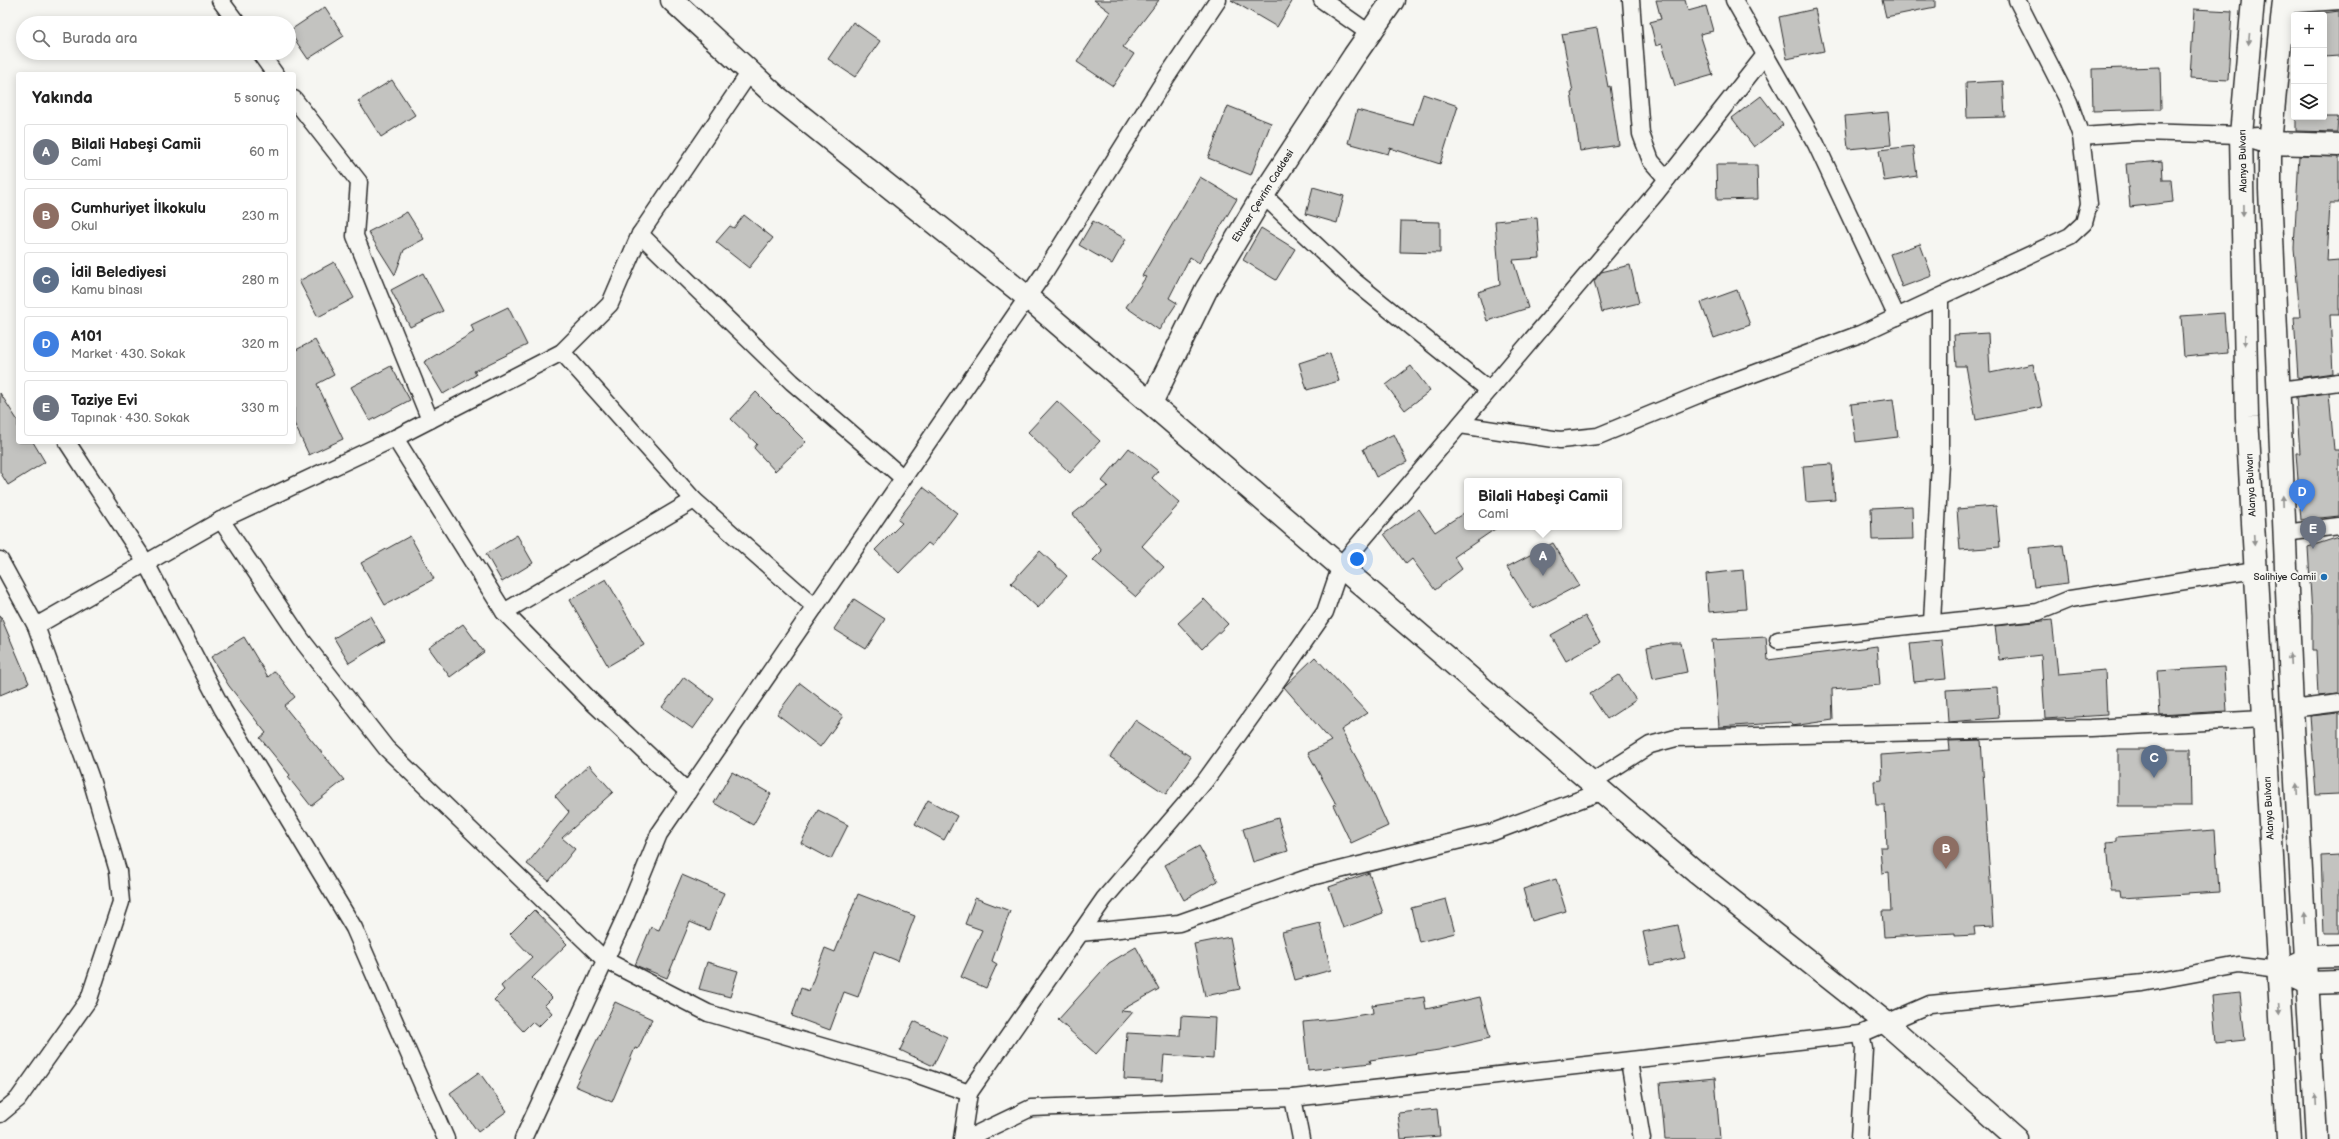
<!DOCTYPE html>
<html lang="tr">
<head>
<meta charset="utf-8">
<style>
	:root { --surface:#fff; --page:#f2f2f2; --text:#222; --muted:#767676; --line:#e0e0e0; --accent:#2563eb }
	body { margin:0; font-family:"Balsamiq Sans",sans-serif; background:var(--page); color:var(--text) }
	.controls { position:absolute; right:12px; top:12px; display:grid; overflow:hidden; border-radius:4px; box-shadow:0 2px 10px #0003 }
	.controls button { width:36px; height:36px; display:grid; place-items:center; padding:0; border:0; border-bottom:1px solid var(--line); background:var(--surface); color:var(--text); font:20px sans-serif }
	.you { position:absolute; left:1357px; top:559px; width:14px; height:14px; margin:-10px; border:3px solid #fff; border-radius:50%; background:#1a73e8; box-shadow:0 0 0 6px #1a73e833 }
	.badge { display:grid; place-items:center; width:26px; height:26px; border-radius:50%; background:var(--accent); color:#fff; font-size:13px; font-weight:700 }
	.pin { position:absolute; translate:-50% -33px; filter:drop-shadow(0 1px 2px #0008) }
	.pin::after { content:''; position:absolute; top:21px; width:14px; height:12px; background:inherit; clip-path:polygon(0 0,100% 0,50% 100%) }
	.popup { position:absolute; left:1464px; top:478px; width:158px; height:52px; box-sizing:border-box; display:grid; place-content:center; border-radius:4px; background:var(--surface); filter:drop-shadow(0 1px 3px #0005); font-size:13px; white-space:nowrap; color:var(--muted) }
	.popup b { font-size:15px; color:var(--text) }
	.popup::after { content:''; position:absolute; left:50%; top:100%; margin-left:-8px; border:8px solid transparent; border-top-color:var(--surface) }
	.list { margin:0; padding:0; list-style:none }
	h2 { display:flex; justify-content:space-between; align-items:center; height:52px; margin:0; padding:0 16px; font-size:17px }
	h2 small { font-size:13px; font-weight:400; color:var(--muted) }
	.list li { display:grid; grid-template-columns:26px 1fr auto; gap:12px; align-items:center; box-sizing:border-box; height:56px; margin:0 8px 8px; padding:0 8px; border:1px solid var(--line); border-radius:4px }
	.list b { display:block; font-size:15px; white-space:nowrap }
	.list p { margin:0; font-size:13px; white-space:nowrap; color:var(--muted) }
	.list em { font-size:13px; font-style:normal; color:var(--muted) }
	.icon { flex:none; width:22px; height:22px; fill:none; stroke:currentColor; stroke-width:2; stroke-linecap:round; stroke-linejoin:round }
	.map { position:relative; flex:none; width:2339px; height:1139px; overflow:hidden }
	.search { position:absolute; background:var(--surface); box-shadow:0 2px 10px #0003; left:16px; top:16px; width:280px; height:44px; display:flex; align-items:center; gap:10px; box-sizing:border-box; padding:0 14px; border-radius:22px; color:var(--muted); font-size:15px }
	.panel { position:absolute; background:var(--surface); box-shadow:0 2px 10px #0003; left:16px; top:72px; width:280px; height:372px; border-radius:4px }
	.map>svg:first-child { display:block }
</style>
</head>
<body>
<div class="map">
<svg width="2339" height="1139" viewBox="0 0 2339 1139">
	<rect width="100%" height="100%" fill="#f6f6f2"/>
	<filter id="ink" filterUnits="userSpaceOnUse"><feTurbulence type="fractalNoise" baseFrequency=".025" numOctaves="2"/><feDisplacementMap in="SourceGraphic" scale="8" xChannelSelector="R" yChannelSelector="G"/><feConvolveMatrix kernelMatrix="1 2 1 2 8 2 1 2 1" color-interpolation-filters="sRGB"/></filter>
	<g filter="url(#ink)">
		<g fill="#c3c3c0" stroke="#2b2b2b">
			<path d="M1094 0H1159L1123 47 1134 54 1113 86 1077 62 1110 12Z"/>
			<path d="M1231 0H1293L1277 27Z"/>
			<path d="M1656 0H1685L1688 11 1706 6 1713 31 1700 34 1713 75 1675 86 1662 44 1656 46 1650 22 1661 19Z"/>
			<path d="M1882 0H1935V7L1886 17Z"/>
			<path d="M325 7 344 36 308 59 289 31Z"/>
			<path d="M1815 9 1824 51 1787 59 1779 17Z"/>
			<path d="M2194 9 2232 11 2228 80 2190 78Z"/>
			<path d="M2339 11V56L2324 57V13Z"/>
			<path d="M853 22 880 41 855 77 828 59Z"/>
			<path d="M1597 28 1608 87 1610 86 1619 145 1580 151 1571 93 1573 92 1562 34Z"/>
			<path d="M2160 67 2161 109 2093 111 2092 69Z"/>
			<path d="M392 80 415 115 381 137 358 101Z"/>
			<path d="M2003 81 2005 117 1967 118 1966 83Z"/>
			<path d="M1423 94 1458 106 1440 164 1390 148 1388 154 1348 143 1357 110 1413 125Z"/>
			<path d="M1761 96 1783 125 1754 147 1732 118Z"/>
			<path d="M1228 106 1271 123 1251 175 1208 158Z"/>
			<path d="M1888 112 1891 145 1848 149 1845 116Z"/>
			<path d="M2296 117H2338L2337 132 2296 131Z"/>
			<path d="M1913 146 1917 176 1884 181 1879 150Z"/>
			<path d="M2299 156 2339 157V203H2330L2327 261 2339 260V315H2330L2333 373 2298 378 2294 317H2300L2294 248Z"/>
			<path d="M2162 161 2163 180H2171L2173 202 2130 207 2126 164Z"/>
			<path d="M1716 165H1757L1758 199 1717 200Z"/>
			<path d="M1200 177 1237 199 1199 263 1190 257 1169 298 1177 303 1159 330 1126 307 1146 277 1142 276Z"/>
			<path d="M1313 187 1344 196 1337 223 1306 214Z"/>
			<path d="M407 212 424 239 404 250 395 275 368 232Z"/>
			<path d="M744 215 773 238 749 268 716 242 730 226 734 228Z"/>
			<path d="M1537 217 1540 258 1513 260 1528 308 1487 321 1478 292 1500 285 1495 221Z"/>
			<path d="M1093 221 1126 239 1112 264 1079 245Z"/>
			<path d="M1401 221 1440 222V253L1400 252Z"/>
			<path d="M1261 228 1295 249 1276 280 1243 260Z"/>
			<path d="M1920 244 1932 276 1902 287 1890 254Z"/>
			<path d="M334 262 354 298 318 317 299 281Z"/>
			<path d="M1630 265 1639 303 1602 312 1594 281 1601 272Z"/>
			<path d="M423 273 443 311 410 327 391 290Z"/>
			<path d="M1737 290 1750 325 1714 338 1701 303Z"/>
			<path d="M508 307 527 345 474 371 476 375 443 394 424 362 474 332 471 325Z"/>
			<path d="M2224 313 2227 353 2184 357 2181 316Z"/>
			<path d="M1988 333 1990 373 2033 364 2042 407 1976 420 1966 366H1956L1954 335Z"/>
			<path d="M315 340 334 375 317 384 343 439 309 455 294 423V351Z"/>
			<path d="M1330 353 1339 381 1307 390 1299 363Z"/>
			<path d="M391 366 410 400 370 421 351 387Z"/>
			<path d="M1411 366 1430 391 1405 410 1386 385Z"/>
			<path d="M756 392 806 442 775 471 754 448 757 444 731 419Z"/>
			<path d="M0 393 18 421V442H33L45 462 8 485 0 472Z"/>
			<path d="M2329 393 2334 450H2339V516L2301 520 2296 453H2300L2296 397Z"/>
			<path d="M1893 399 1898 437 1856 442 1851 404Z"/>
			<path d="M1057 401 1100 441 1070 473 1028 432Z"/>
			<path d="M1394 434 1407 462 1376 477 1363 449Z"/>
			<path d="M1129 448 1158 471 1152 478 1180 503 1142 546 1164 567 1136 597 1093 560 1102 551 1073 514 1108 486 1102 481Z"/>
			<path d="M1832 464 1835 500 1806 502 1803 466Z"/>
			<path d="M923 487 957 513 932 546 928 543 899 573 875 550 902 523 898 520Z"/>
			<path d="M1912 506 1913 539 1872 540 1871 508Z"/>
			<path d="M1996 506 2000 547 1960 550 1957 509Z"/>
			<path d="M1419 509 1435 532 1467 511V527H1498L1454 557 1462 569 1435 590 1412 559 1406 564 1384 534Z"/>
			<path d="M517 535 533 563 502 582 486 554Z"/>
			<path d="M410 536 434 579 385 605 361 563Z"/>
			<path d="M2339 537V694L2318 696 2316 650H2312V615L2308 547Z"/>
			<path d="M1553 543 1579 585 1533 609 1507 567Z"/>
			<path d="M2063 545 2068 583 2034 587 2029 548Z"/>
			<path d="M1040 551 1067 576 1038 608 1011 583Z"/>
			<path d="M1743 570 1746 609 1709 612 1706 574Z"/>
			<path d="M606 579 644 645 608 666 570 600Z"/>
			<path d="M854 599 885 619 866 649 834 629Z"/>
			<path d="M1204 599 1228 624 1202 649 1178 623Z"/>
			<path d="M0 615 29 683 0 695Z"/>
			<path d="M370 616 385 641 349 663 334 638Z"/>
			<path d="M1585 616 1600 642 1566 661 1551 635Z"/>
			<path d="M2052 620 2058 674 2105 670 2107 715 2045 719 2041 655 1999 660 1995 626Z"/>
			<path d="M463 624 484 652 450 677 429 648Z"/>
			<path d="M244 637 268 677 275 671 295 697 284 706 344 780 311 806 288 777 290 775 260 738 266 733 229 686 211 657Z"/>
			<path d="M1766 637 1768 660 1877 646 1880 685 1832 689 1833 720 1792 726 1791 722 1719 727 1712 640Z"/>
			<path d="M1942 640 1946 679 1914 682 1910 643Z"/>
			<path d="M1670 643H1681L1687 672 1653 679 1647 648Z"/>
			<path d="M1315 657 1367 713 1341 730 1363 770 1388 826 1351 843 1333 805 1336 804 1308 753 1331 741 1284 687Z"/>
			<path d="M2224 667 2227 711 2160 715 2157 671Z"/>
			<path d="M1619 675 1636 700 1607 719 1590 694Z"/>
			<path d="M684 677 714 699 693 729 662 707Z"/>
			<path d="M800 683 843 716 820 747 777 714Z"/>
			<path d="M1997 687 1999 718 1948 722 1946 690Z"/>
			<path d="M2339 713V794L2316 795 2310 716Z"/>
			<path d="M1135 720 1191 757 1166 794 1110 757Z"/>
			<path d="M1981 740 1993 926 1974 927 1975 935 1955 936V933L1884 937 1882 911H1891L1889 872 1882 873 1880 847H1887L1885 805H1876L1874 781 1882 780 1881 755 1950 750 1949 741Z"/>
			<path d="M2118 749H2190L2191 806H2118Z"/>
			<path d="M589 765 613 792 562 838 575 849 549 881 527 864 569 812 555 796Z"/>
			<path d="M732 772 771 794 753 825 714 803Z"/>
			<path d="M928 800 957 816 944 840 915 824Z"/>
			<path d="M818 810 848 825 831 859 801 843Z"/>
			<path d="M1278 818 1288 851 1253 862 1243 829Z"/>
			<path d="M2215 830 2219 892 2121 898 2120 890H2111L2107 842 2116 841V837Z"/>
			<path d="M1199 846 1218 881 1184 900 1165 865Z"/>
			<path d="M2339 855V933H2324L2321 856Z"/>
			<path d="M1369 873 1383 913 1343 928 1329 887Z"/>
			<path d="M682 875 724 893 709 930 690 922 667 978 635 965 651 927 659 930Z"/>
			<path d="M1556 879 1566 911 1532 921 1523 889Z"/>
			<path d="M858 894 915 916 898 961 874 951 858 997 844 992 830 1030 792 1016 801 988 809 991 825 948 835 952Z"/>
			<path d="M975 898 1010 911 992 961 997 964 986 988 961 977 982 930 965 924Z"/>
			<path d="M1446 899 1455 933 1419 942 1411 908Z"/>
			<path d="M534 910 567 944 532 978 552 998 545 1005 552 1013 538 1027 532 1022 523 1031 494 1000 504 990 501 986 532 957 510 934Z"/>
			<path d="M1320 923 1331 970 1295 980 1282 932Z"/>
			<path d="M1678 925 1685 958 1650 965 1643 932Z"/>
			<path d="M1230 937 1240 989 1205 996 1194 944Z"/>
			<path d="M1136 947 1159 989 1120 1011 1133 1012 1096 1054 1058 1020 1109 963Z"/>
			<path d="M707 962 738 971 730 997 699 989Z"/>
			<path d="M2240 993 2245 1040 2216 1043 2212 996Z"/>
			<path d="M1424 997 1426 1009 1480 997 1490 1038 1439 1050 1370 1060 1371 1063 1308 1070 1303 1022 1335 1019 1373 1013 1372 1005Z"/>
			<path d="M615 1002 652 1019 638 1049 635 1048 612 1102 575 1086Z"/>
			<path d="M1181 1016 1215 1018 1213 1059 1164 1055 1162 1081 1124 1079 1127 1033 1180 1036Z"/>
			<path d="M914 1021 947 1037 933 1066 900 1050Z"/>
			<path d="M479 1072 507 1111 478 1132 450 1093Z"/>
			<path d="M1715 1078 1720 1139H1665L1660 1083Z"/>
			<path d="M1437 1109 1440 1136 1401 1139 1398 1113Z"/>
		</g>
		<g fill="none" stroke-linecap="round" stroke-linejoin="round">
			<g stroke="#2b2b2b" stroke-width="19">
				<g id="street">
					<path d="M220 0 237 23"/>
					<path d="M1322 0 1369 33"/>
					<path d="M1631 0 1641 134 1651 161 1667 179"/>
					<path d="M1734 0 1816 144 1897 317"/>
					<path d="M2283 5 2339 1"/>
					<path d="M260 53 275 74"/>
					<path d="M294 99 359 182 355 236 430 420"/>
					<path d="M2081 136 2140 132 2241 135"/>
					<path d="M1263 195 1354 281 1489 390"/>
					<path d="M640 234 792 382 902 477"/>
					<path d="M562 352 694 500 815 607"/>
					<path d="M2280 390 2339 382"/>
					<path d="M1460 425 1560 440 1598 436 1710 390 1860 334 2070 236 2084 223 2089 204 2081 136 2069 102 2017 0"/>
					<path d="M395 438 504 612 590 700 688 792"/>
					<path d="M67 442 146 563 223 710 354 928 446 1139"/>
					<path d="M221 520 301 639 386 748 605 960 708 1013 910 1072 969 1093"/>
					<path d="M2285 533 2339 526"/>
					<path d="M0 560 36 626 91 779 118 871 121 902 89 999 18 1099 0 1114"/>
					<path d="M504 612 694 500"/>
					<path d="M1932 623 1940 462V297"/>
					<path d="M36 626 221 520 395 438 562 352 610 304 640 234 750 72"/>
					<path d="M1778 640 2038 612 2070 599 2255 570"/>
					<path d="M2292 709 2339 703"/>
					<path d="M1592 782 1650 745 1676 738 2091 728 2264 719"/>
					<path d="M1080 933 1179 923 1307 878 1493 832 1603 791"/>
					<path d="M1629 1061 1642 1139"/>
					<path d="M1293 1098 1301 1139"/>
					<path d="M523 1139 626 915 659 834 1044 273 1160 87 1218 0"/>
					<path d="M962 1139 969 1093 1104 899 1205 781 1279 678 1325 612 1341 565 1656 193 1765 55"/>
					<path d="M966 1139 1031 1108 1293 1098 1861 1034 1930 1004 2143 983 2239 965 2278 970 2306 957"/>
					<path d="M1859 1139 1864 1048 1861 1034"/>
				</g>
			</g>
			<g stroke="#2b2b2b" stroke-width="25">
				<g id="secondary">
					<path d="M672 0 776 96 1027 297 1697 873 1885 1022 2017 1139"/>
					<path d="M2253 0 2241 135 2247 417 2288 1139"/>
					<path d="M2284 0 2270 143V189L2292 709 2316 1139"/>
					<path d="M2257 139 2270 143 2339 145"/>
					<path d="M1151 403 1206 290 1263 195 1354 56 1393 0"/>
					<path d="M2306 957 2339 956"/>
					<path d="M2295 977 2308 983 2339 982"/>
				</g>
			</g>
			<use href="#street" stroke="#f6f6f2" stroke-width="16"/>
			<use href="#secondary" stroke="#f6f6f2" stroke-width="22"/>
		</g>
		<defs><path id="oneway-solid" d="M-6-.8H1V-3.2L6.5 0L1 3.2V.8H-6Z"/></defs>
		<g fill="#90908e">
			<use href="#oneway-solid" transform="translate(2249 39) rotate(95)"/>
			<use href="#oneway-solid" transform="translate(2243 210) rotate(89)"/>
			<use href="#oneway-solid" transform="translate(2245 340) rotate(89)"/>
			<use href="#oneway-solid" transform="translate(2283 501) rotate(-92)"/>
			<use href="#oneway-solid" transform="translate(2254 540) rotate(87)"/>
			<use href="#oneway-solid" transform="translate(2290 659) rotate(-93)"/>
			<use href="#oneway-solid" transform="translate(2297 789) rotate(-93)"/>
			<use href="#oneway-solid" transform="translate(2304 918) rotate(-93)"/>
			<use href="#oneway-solid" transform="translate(2280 1009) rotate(86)"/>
			<use href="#oneway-solid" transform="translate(2314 1100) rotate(-93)"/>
		</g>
	</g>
	<circle fill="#1f6fb2" stroke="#f6f6f2" stroke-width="1.5" cx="2324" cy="577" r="4"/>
	<g text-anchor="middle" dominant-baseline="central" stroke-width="4" stroke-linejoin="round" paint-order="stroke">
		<g font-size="10" fill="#2b2b2b" stroke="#f6f6f2">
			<text transform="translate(2243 161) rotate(-91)">Alanya Bulvarı</text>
			<text transform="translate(1263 196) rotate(-58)">Ebuzer Çevrim Caddesi</text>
			<text transform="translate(2251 485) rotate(-93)">Alanya Bulvarı</text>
			<text transform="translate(2269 808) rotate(-93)">Alanya Bulvarı</text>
		</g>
		<g font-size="10" fill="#2b2b2b" stroke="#f6f6f2" text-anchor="end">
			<text x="2316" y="577">Salihiye Camii</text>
		</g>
	</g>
</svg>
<div class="controls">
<button>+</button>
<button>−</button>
<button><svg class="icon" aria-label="layers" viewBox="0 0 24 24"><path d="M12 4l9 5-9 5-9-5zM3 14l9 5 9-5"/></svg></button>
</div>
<div class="you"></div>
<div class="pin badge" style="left:1543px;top:576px;background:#6b7280">A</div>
<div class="popup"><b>Bilali Habeşi Camii</b>Cami</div>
<div class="pin badge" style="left:1946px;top:869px;background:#8d6e63">B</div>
<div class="pin badge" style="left:2154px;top:778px;background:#5c6f8a">C</div>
<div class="pin badge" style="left:2302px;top:512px;background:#3f7fe0">D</div>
<div class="pin badge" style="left:2313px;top:549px;background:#6b7280">E</div>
<div class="search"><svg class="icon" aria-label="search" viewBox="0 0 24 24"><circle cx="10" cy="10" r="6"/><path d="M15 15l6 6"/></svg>Burada ara</div>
<section class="panel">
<h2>Yakında<small>5 sonuç</small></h2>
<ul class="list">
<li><span class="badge" style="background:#6b7280">A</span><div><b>Bilali Habeşi Camii</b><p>Cami</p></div><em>60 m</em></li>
<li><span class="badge" style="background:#8d6e63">B</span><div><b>Cumhuriyet İlkokulu</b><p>Okul</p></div><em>230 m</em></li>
<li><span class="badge" style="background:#5c6f8a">C</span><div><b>İdil Belediyesi</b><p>Kamu binası</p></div><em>280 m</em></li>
<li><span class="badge" style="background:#3f7fe0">D</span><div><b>A101</b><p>Market · 430. Sokak</p></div><em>320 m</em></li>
<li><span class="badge" style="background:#6b7280">E</span><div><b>Taziye Evi</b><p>Tapınak · 430. Sokak</p></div><em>330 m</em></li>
</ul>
</section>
</div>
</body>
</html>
